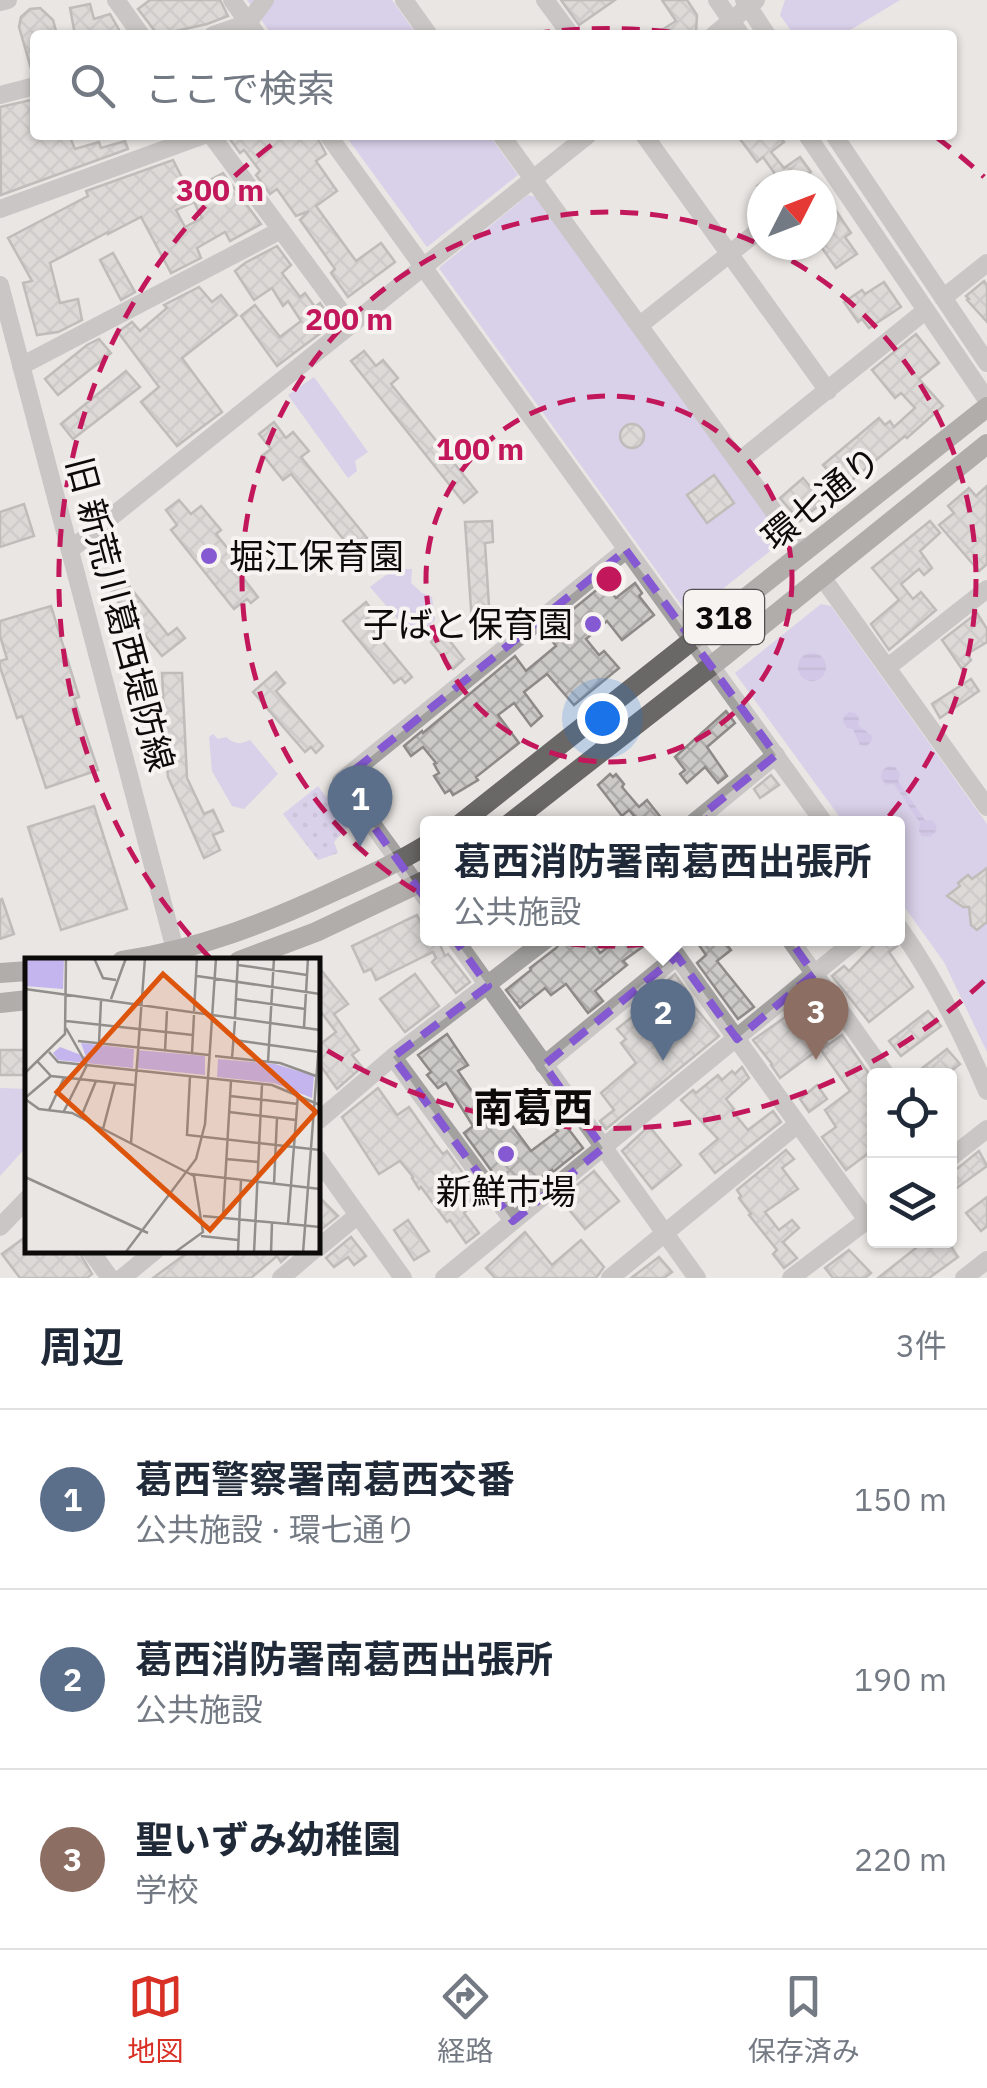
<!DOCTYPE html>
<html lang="ja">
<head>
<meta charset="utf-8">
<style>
	:root { --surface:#fff; --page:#f6f6f7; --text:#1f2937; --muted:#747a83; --line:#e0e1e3; --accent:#d93025 }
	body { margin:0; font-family:"IBM Plex Sans","Noto Sans JP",sans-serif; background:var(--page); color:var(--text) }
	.controls { position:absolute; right:30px; bottom:30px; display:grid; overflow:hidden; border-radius:10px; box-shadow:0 2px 8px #0004 }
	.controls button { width:90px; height:90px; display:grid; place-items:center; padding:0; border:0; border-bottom:2px solid var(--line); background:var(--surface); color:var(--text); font:50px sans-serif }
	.compass { position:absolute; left:747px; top:170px; width:90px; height:90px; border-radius:50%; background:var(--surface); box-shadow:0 2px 8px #0004; rotate:48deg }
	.you { position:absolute; left:602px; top:718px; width:35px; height:35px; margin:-25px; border:8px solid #fff; border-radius:50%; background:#1a73e8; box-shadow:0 0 0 15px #1a73e833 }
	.badge { display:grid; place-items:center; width:65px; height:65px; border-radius:50%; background:var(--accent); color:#fff; font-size:32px; font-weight:700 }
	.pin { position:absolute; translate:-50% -82px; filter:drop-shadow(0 2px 5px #0008) }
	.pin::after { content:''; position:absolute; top:52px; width:35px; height:30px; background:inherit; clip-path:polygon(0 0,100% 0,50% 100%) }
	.popup { position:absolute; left:420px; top:816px; width:485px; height:130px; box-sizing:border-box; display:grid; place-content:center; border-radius:10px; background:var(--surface); filter:drop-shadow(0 2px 8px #0005); font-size:32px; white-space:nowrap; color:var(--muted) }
	.popup b { font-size:38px; color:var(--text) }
	.popup::after { content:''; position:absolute; left:50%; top:100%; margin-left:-20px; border:20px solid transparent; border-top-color:var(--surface) }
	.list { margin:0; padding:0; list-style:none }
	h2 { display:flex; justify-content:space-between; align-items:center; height:130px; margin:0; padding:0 40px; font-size:42px }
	h2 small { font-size:32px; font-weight:400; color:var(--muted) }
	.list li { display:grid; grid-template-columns:65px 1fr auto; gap:30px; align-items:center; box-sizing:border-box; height:180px; padding:0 40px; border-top:2px solid var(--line) }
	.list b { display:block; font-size:38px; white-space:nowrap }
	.list p { margin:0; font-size:32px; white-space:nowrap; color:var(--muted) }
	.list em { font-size:32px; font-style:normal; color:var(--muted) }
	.icon { flex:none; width:55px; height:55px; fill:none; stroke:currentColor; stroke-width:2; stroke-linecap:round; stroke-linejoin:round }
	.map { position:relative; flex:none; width:987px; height:1278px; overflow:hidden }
	.search { position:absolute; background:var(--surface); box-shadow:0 2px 8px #0004; left:30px; right:30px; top:30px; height:110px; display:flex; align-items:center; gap:25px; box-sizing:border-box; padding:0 35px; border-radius:10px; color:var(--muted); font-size:38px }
	.sheet { height:670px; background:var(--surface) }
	nav { display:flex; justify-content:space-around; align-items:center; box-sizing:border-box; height:140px; border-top:2px solid var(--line); background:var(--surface); font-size:28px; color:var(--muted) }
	nav a { display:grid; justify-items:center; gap:5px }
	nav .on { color:var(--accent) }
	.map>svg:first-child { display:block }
</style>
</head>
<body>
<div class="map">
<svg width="987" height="1278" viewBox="0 0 987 1278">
	<defs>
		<pattern id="grass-dots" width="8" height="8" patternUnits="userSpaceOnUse" patternTransform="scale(2.5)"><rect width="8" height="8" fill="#c5b5ef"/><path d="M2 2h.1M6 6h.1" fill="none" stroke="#a89acc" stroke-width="1.8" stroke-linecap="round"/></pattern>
		<pattern id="water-rules" width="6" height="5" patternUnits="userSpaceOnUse" patternTransform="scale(2.5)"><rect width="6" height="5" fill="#b8a3ee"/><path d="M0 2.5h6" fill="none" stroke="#9d8bcb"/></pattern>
		<pattern id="building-cross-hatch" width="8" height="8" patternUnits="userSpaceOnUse" patternTransform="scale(2.5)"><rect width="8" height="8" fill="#cccac7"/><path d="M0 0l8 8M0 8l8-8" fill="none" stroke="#aeacaa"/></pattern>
	</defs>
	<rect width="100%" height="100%" fill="#e9e6e3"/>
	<path fill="url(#grass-dots)" d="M318 786 348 827 334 842 338 853 318 860 283 814Z"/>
	<g fill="#c5b5ef">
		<path d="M247 0H392L417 35H272Z"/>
		<path d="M785 0H900L842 35H794L780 15Z"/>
		<path d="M345 135H489L518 175 427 247Z"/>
		<path d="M528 195 540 198 780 533V543L693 613H687L439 268Z"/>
		<path d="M314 377 368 452 355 461 357 471 348 478 288 395Z"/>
		<path d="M394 569H412L411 583 422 593 432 597 435 620 415 639 370 587Z"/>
		<path d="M821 604 831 606 987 824V1052L944 962 898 898V824L844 823 735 673Z"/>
		<path d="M213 734 218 739 226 737C234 744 240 745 250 740L278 774 244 809 232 806 212 771 209 737Z"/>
		<path d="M0 1088 27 1089 28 1145 0 1176Z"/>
	</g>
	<g fill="url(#water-rules)">
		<circle cx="812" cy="667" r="14"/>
		<path d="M849 712 855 713 859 718 858 725 872 736 871 742 866 746 860 745 853 729 847 728 843 722 844 716Z"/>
		<path d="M888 766 895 767 900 774 898 781 925 820 933 821 937 826 935 833 930 837 922 836 919 831 920 823 894 784 886 785 881 778 882 771Z"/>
	</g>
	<g fill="url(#building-cross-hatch)" stroke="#8d8a87" stroke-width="2.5" fill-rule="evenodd">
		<path d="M150 0H220L228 16 207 24 158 35 138 9Z"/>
		<path d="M561 0H615L579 25Z"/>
		<path d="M662 0H687L697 15 696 32 692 35H654L676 21Z"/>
		<path d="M90 4 94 19 110 14 122 35H75L70 8Z"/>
		<path d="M40 8 53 20 56 31 47 35H35V72H32L19 27 21 17 30 9Z"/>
		<path d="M35 99V135H46V138L69 135 75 149 99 142 101 148 125 141 128 149 1 195 0 107Z"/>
		<path d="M227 135H316L326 154 316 161 337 191 316 206 356 261 381 243 395 262 348 297 331 273 335 269 300 220 309 211 296 216 277 189 270 194 256 175 260 171 244 150 240 153Z"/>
		<path d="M737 135H779L784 142 771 152 784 168 800 157 811 172 792 185H759L775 174 763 157 757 162Z"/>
		<path d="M173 160 189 191 223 173 261 224 230 241 225 232 197 248 201 258 171 273 141 217 108 234V232L50 263 60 303 78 299 82 320 58 332 37 335 23 283 32 281 8 238 88 196 86 191ZM194 202 202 218 185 227 176 210Z"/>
		<path d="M822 190 851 233 845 237 857 254 836 268 822 248V235L827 232 822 224Z"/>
		<path d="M277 246 291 265 282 273 300 297 305 293 315 307 320 303 334 323 277 366 241 316 255 305 280 337 301 321 288 301 283 306 272 288 254 300 235 271 245 263Z"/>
		<path d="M113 253 135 292 121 300 100 260Z"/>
		<path d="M984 281 987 285V322L967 300 969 299 966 296Z"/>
		<path d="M884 282 901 307 869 328 862 319 858 322 844 302 862 290 865 294Z"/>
		<path d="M199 287 212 302 221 295 237 315 182 358 222 412 177 446 141 402 159 387 118 332 132 322 140 331 167 308 164 305Z"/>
		<path d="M916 334 939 363 919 379 943 406 907 438 905 436 846 485 840 478 836 480 823 465 879 418 885 425 890 421 894 427 915 408 901 393 895 398 872 370Z"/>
		<path d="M99 339 111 353 58 395 45 379 87 345Z"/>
		<path d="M364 351 376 366 383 360 398 378 391 384 477 492 464 503 351 361Z"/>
		<path d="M126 371 140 387 73 439 61 424Z"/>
		<path d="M274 422 286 438 293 432 309 451 301 457 367 538 358 545 354 540 348 545 291 474 283 480 263 455 271 449 259 434Z"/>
		<circle cx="632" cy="436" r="12"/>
		<path d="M714 475 734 503 707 523 687 495Z"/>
		<path d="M803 478 823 502 800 521 780 498Z"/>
		<path d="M987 486V564L979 571 939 525 954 513 948 506 969 488 976 496Z"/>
		<path d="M179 500 191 514 201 506 221 530 216 534 241 565 236 569 258 597 251 603 247 599 234 609 171 530 177 525 166 510Z"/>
		<path d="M24 504 34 536 0 547V512Z"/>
		<path d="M492 521 493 542 485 543 490 622 472 623 465 522Z"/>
		<path d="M930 521 940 533 920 551 932 568 924 575 919 569 901 584 913 599 921 592 936 610 889 650 871 624 899 600 872 568Z"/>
		<path d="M122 577 168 635 177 628 185 638 162 656 111 593 118 588 114 583Z"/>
		<path d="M635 583 642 593 639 596 654 615 622 640 607 621 586 639 599 655 604 651 619 668 574 705 547 674 524 692 542 716 531 726 514 703 498 715 519 743 476 777 478 780 453 795 450 790 445 793 434 776 439 773 434 764 436 763 423 747 411 756 404 746 422 731 423 733 515 656 526 671 556 646 545 632 604 584 616 598Z"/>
		<path d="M366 602 374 613 365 620 412 677 405 683 401 678 394 683 343 621Z"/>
		<path d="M51 606 79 697 74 699 98 770 46 788 22 716 17 718 0 667V661L7 659 0 636V621Z"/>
		<path d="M977 613 987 629V642L967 654 971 660 962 669 942 640Z"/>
		<path d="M442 631 464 659 453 669 431 642Z"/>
		<path d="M276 672 285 683 276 691 323 746 316 753 311 747 305 752 253 692Z"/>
		<path d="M162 673H182L187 778 204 814 213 810 223 831 213 835 220 850 204 858 168 777 166 755H160L157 714H164Z"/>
		<path d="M971 679 979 691 940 718 932 704Z"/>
		<path d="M726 711 735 723 707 747 727 776 718 783 705 767 687 783 680 774 685 770 675 757Z"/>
		<path d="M610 774 613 777 616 774 624 784 622 787 639 807 647 800 666 824H641L629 810 622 816 598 785Z"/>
		<path d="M771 775 779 785 760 798 754 789Z"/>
		<path d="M94 806 127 909 61 930 28 827Z"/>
		<path d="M987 868V922L977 930 971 925 969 907H963L947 896 960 886 958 883 968 875 972 879Z"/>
		<path d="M2 899 14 934 0 939V900Z"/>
		<path d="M417 915 422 925 428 921V938H437L445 956 448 954 470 982 456 993 432 962 436 958 433 952 376 980 371 969 364 972 352 946Z"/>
		<path d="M564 938 590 939 600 953 621 938H652V940L623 961 627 965 595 991 603 1001 588 1013 566 984 551 995 545 988 520 1008 506 990 531 970 530 968 556 948Z"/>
		<path d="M694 938H721L731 950 717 961 754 1007 738 1019 697 963 706 955Z"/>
		<path d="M881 938H891L897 946 889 952 913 987 869 1022 832 976 844 966 849 971Z"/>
		<path d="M318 966 348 1004 334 1014 359 1050 352 1055 362 1067 337 1089 318 1062V1046L336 1032 318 1008Z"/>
		<path d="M415 974 439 1006 405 1032 380 999Z"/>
		<path d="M675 974 691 997 688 999 719 1036 606 1129 600 1121 614 1110 601 1093 636 1063 621 1043 626 1039 617 1029 643 1008 641 1005Z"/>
		<path d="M812 992 825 1010 811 1021 827 1043 780 1078 771 1065 772 1064 753 1040 791 1013Z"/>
		<path d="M928 1011 941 1026 901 1056 889 1041Z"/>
		<path d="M447 1034 468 1065 458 1071 488 1115 499 1108 531 1151 558 1131 555 1127 563 1122 583 1148 553 1172 552 1170 512 1199 464 1133 473 1126 446 1083 438 1088 427 1075 431 1072 418 1055Z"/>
		<path d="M842 1035 874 1081V1135L868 1139 874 1149 846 1170 822 1137 836 1127 825 1110 850 1091 821 1050Z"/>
		<path d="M947 1049 960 1064 945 1076H912Z"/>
		<path d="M0 1050H28V1069H23L24 1075H0Z"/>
		<path d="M742 1067 749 1078 726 1099 734 1109 732 1111 748 1130 773 1111 781 1122 715 1173 700 1154 718 1139 681 1100 693 1090 696 1093 718 1075 722 1080 732 1071 735 1074Z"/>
		<path d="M817 1085 827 1099 809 1112 800 1099Z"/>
		<path d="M378 1088 397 1115 409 1107 435 1144 443 1154 447 1151 478 1194 463 1207 466 1211 464 1213 479 1233 466 1243 450 1220 447 1222 421 1187 419 1189 412 1178 413 1177 400 1161 379 1174 342 1117Z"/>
		<path d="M649 1126 681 1165 652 1189 622 1151Z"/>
		<path d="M786 1150 794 1159 782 1168 798 1189 765 1212 779 1230 792 1220 799 1228 783 1242 797 1258 784 1268 773 1254 777 1250 749 1215 751 1214 739 1198 741 1196 737 1190Z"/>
		<path d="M979 1151 987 1166 954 1190 950 1184V1170L958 1168Z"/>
		<path d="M594 1171 619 1201 585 1229 560 1199Z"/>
		<path d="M318 1196 338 1216 318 1232Z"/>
		<path d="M987 1197V1226L981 1231 966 1213Z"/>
		<path d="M408 1220 429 1251 414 1260 394 1230Z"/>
		<path d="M525 1232 552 1265 581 1240 604 1267 596 1278H495L486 1268Z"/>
		<path d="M28 1235V1250H78L92 1274 87 1278H20L2 1254Z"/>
		<path d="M351 1237 366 1256 354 1265 348 1257 334 1267 326 1258Z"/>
		<path d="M926 1240H947L958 1257 929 1278H878Z"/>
		<path d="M191 1250H294L281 1262 277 1256 251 1278H153Z"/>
		<path d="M849 1250 871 1273 865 1278H833L825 1268Z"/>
		<path d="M659 1257 672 1272 664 1278H631Z"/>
	</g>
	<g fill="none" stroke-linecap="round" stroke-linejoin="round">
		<g stroke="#a2a1a0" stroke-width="18">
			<path d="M116 0 141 35"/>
			<path d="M232 0 257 35"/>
			<path d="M404 0 429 35"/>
			<path d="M545 0 571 35"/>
			<path d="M717 0 741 35"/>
			<path d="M744 0 767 35"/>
			<path d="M0 2 8 0"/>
			<path d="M213 35 248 23 265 0"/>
			<path d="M714 35 756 0"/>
			<path d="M0 95 35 86"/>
			<path d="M211 135 351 325"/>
			<path d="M328 135 825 824"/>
			<path d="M501 135 804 553"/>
			<path d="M644 135 828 391"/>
			<path d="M807 135 987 400"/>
			<path d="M834 135 987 363"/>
			<path d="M0 209 204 135"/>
			<path d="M0 285 178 961"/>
			<path d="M943 298 987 263"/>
			<path d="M640 325 762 228"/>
			<path d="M21 366 281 230"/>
			<path d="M738 462 925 311"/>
			<path d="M70 550 588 135"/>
			<path d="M822 577 987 807"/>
			<path d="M888 667 987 589"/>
			<path d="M692 824 776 755"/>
			<path d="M428 901 341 781 626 550"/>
			<path d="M898 926C935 978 962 1032 987 1091"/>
			<path d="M454 938 697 1278"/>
			<path d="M664 938 867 1220"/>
			<path d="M789 938 887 1076"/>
			<path d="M393 1057 513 1221"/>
			<path d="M544 1065 677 956"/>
			<path d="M318 1121 393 1057 548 938"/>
			<path d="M950 1158 987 1129"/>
			<path d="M318 1159 403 1278"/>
			<path d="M0 1227 28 1198"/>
			<path d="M318 1248 358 1215"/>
			<path d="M90 1250 110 1278"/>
			<path d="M122 1278 156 1250"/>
			<path d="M281 1278 314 1250"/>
			<path d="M444 1278 858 938"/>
			<path d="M610 1278 798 1124"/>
			<path d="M791 1278 874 1215"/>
			<path d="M964 1278 987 1260"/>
		</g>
		<g stroke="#6a6866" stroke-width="20">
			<path d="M460 824 987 407"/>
			<path d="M509 824 724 656 987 444"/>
			<path d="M122 961C200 949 266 923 337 890 368 876 399 862 428 844"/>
			<path d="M239 961 316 932 428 879"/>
			<path d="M0 973 28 971"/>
			<path d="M0 1003 28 1000"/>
		</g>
	</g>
	<path d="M0 0H987V1278H0ZM626 550 776 755 702 815 814 974 737 1039 677 956 544 1065 603 1148 513 1221 393 1057 488 986 341 781Z" fill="#e9e6e3" fill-opacity=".55" fill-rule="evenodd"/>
	<path fill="none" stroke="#8559d2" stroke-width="8" stroke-dasharray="20 12" stroke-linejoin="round" d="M626 550 776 755 702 815 814 974 737 1039 677 956 544 1065 603 1148 513 1221 393 1057 488 986 341 781Z"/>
	<g fill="none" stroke="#c2185b" stroke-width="5" stroke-dasharray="18 12">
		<circle cx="609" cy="579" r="183"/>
		<circle cx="609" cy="579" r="367"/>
		<path d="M984 981A550 550 0 0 1 318 1045M210 958A550 550 0 0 1 282 137M532 34A550 550 0 0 1 686 34M936 137A550 550 0 0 1 984 177"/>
	</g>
	<g fill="#8559d2" stroke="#f6f3f0" stroke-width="4">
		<circle cx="209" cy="556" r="10"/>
		<circle cx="593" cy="624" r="10"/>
		<circle cx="506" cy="1154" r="10"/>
	</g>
	<g text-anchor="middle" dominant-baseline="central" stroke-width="8" stroke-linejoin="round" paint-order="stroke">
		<rect fill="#f6f3f0" stroke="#52514f" stroke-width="2.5" x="684" y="590" width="80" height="54" rx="8"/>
		<g font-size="32" font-weight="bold" fill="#0c0b0a">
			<text x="724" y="617">318</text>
		</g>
		<g font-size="35" fill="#0c0b0a" stroke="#f6f3f0">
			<text transform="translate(821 498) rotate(-39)">環七通り</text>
			<text transform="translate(121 614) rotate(75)">旧 新荒川葛西堤防線</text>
		</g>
		<g font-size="35" fill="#0c0b0a" stroke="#f6f3f0" text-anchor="start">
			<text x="229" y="556">堀江保育園</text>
			<text x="573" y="624" text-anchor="end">子ばと保育園</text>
			<text x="506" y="1191" text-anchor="middle">新鮮市場</text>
		</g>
		<g font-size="40" font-weight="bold" fill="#0c0b0a" stroke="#f6f3f0">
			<text x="533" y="1107">南葛西</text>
		</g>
	</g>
	<g transform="translate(25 958)">
		<rect width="295" height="295" fill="#e9e6e3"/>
		<path d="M39 0 38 31 0 28V1ZM56 85 109 91 108 110 33 102 28 95 35 89 61 99ZM112 92 180 98V117L112 110ZM193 101 250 106 289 118 287 140 249 125 192 119Z" fill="#c5b5ef"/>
		<path fill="none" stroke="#918e8c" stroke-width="2.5" d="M69 0 78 20 91 22M213 7 282 17M172 18 295 36M0 31 295 72M86 41 101 0M211 41 280 51M169 53 172 0M210 59 213 0M41 63 168 77M279 69 283 0M209 82 294 94M53 83 184 97M74 85 76 43M140 93 142 53M24 94 33 104 247 127 295 147M167 95 169 57M190 98 255 105 291 118M207 100 210 63M13 104 26 118 109 127M243 104 249 0M0 115 40 76 41 0M165 118 162 177 295 192M205 138 273 146M0 140 26 118M0 141 14 151 47 155 169 218 178 274 149 295M24 152 39 120M39 153 62 107 41 70M204 154 271 162M56 159 71 123M78 171 90 125M106 185 120 0M201 201 233 204M166 216 295 231M0 219 123 275M249 226 252 160M178 258 295 269M198 258 206 123M263 266 273 136M176 278 213 282M100 295 171 201 180 166 191 0M213 295 216 222M229 295 237 126M246 295 247 264M278 295 295 72"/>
		<path fill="#dd550c" fill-opacity="0.15" stroke="#dd550c" stroke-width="5" d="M138 16 291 154 185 272 32 134Z"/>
		<rect width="295" height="295" fill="none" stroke="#0c0b0a" stroke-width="5"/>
	</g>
	<circle cx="609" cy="579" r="15" fill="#c2185b" stroke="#f6f3f0" stroke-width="5"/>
	<g font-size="30" text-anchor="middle" font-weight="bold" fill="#c2185b" stroke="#f6f3f0" stroke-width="8" stroke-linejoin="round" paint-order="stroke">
		<text x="220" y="201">300 m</text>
		<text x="349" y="330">200 m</text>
		<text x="480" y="460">100 m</text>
	</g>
</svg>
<div class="controls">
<button><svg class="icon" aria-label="locate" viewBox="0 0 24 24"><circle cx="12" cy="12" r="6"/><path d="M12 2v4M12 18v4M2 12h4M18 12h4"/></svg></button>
<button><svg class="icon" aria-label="layers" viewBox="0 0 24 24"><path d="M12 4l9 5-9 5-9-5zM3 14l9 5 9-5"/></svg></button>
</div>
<svg class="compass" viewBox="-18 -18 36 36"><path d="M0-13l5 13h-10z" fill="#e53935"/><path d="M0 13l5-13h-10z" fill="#747a83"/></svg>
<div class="you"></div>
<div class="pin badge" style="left:360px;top:847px;background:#5c6f8a">1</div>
<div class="pin badge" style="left:663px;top:1061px;background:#5c6f8a">2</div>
<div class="popup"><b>葛西消防署南葛西出張所</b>公共施設</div>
<div class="pin badge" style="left:816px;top:1060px;background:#8d6e63">3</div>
<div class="search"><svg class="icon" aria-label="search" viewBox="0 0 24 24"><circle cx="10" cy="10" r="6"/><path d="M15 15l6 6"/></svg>ここで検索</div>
</div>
<section class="sheet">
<h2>周辺<small>3件</small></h2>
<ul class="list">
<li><span class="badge" style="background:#5c6f8a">1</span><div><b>葛西警察署南葛西交番</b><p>公共施設 · 環七通り</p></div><em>150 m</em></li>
<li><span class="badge" style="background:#5c6f8a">2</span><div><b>葛西消防署南葛西出張所</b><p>公共施設</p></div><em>190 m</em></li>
<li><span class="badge" style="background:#8d6e63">3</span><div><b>聖いずみ幼稚園</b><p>学校</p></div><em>220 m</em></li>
</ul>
</section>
<nav>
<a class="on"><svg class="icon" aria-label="map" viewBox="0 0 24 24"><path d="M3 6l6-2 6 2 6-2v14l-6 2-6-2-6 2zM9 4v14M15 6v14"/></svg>地図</a>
<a><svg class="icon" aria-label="directions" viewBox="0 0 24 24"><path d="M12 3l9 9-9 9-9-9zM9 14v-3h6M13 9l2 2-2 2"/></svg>経路</a>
<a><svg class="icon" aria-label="saved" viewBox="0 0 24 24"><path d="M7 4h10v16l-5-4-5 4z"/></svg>保存済み</a>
</nav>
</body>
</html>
